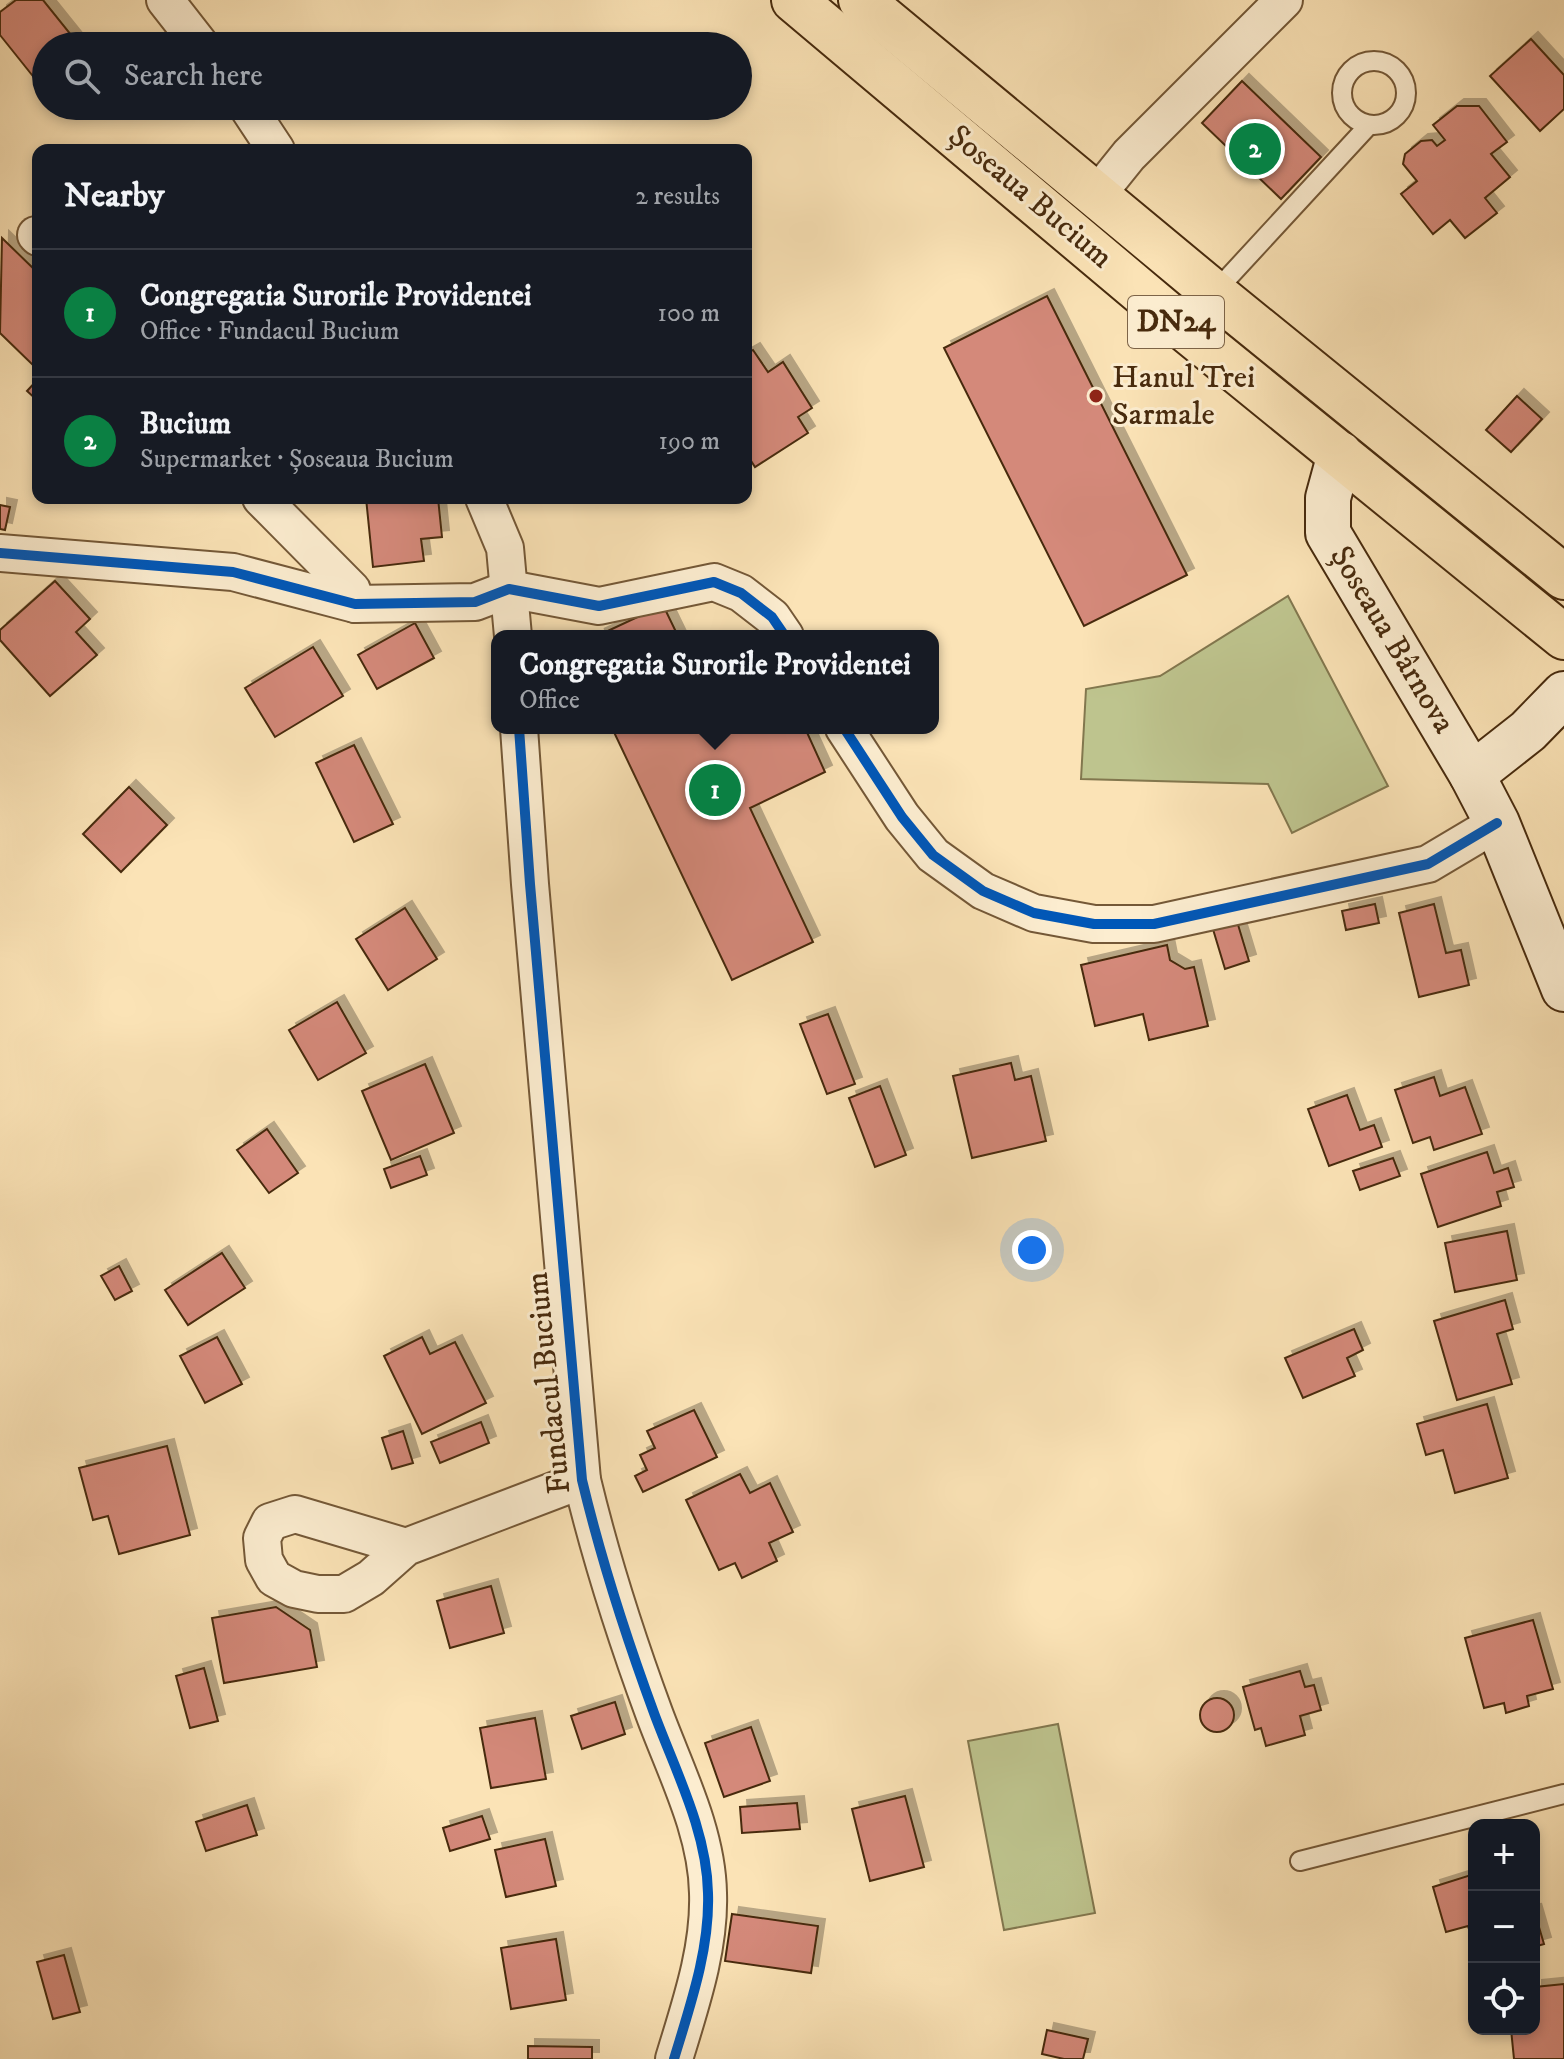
<!DOCTYPE html>
<html lang="en">
<head>
<meta charset="utf-8">
<style>
	:root { --surface:#171b24; --page:#242831; --text:#f1f3f6; --muted:#9ea1a6; --line:#363941; --accent:#0b8043 }
	body { margin:0; font-family:"IM FELL DW Pica",serif; background:var(--page); color:var(--text) }
	.controls { position:absolute; right:24px; bottom:24px; display:grid; overflow:hidden; border-radius:16px; box-shadow:0 4px 12px #0003 }
	.controls button { width:72px; height:72px; display:grid; place-items:center; padding:0; border:0; border-bottom:2px solid var(--line); background:var(--surface); color:var(--text); font:40px sans-serif }
	.you { position:absolute; left:1032px; top:1250px; width:28px; height:28px; margin:-20px; border:6px solid #fff; border-radius:50%; background:#1a73e8; box-shadow:0 0 0 12px #1a73e833 }
	.badge { display:grid; place-items:center; width:52px; height:52px; border-radius:50%; background:var(--accent); color:#fff; font-size:26px; font-weight:700 }
	.pin { position:absolute; translate:-50% -50%; border:4px solid #fff; box-shadow:0 2px 8px #0006 }
	.popup { position:absolute; left:491px; top:630px; width:448px; height:104px; box-sizing:border-box; display:grid; place-content:center; border-radius:16px; background:var(--surface); filter:drop-shadow(0 2px 6px #0005); font-size:26px; white-space:nowrap; color:var(--muted) }
	.popup b { font-size:30px; color:var(--text) }
	.popup::after { content:''; position:absolute; left:50%; top:100%; margin-left:-16px; border:16px solid transparent; border-top-color:var(--surface) }
	.list { margin:0; padding:0; list-style:none }
	h2 { display:flex; justify-content:space-between; align-items:center; height:104px; margin:0; padding:0 32px; font-size:34px }
	h2 small { font-size:26px; font-weight:400; color:var(--muted) }
	.list li { display:grid; grid-template-columns:52px 1fr auto; gap:24px; align-items:center; box-sizing:border-box; height:128px; padding:0 32px; border-top:2px solid var(--line) }
	.list b { display:block; font-size:30px; white-space:nowrap }
	.list p { margin:0; font-size:26px; white-space:nowrap; color:var(--muted) }
	.list em { font-size:26px; font-style:normal; color:var(--muted) }
	.icon { flex:none; width:44px; height:44px; fill:none; stroke:currentColor; stroke-width:2; stroke-linecap:round; stroke-linejoin:round }
	.map { position:relative; flex:none; width:1564px; height:2059px; overflow:hidden }
	.search { position:absolute; background:var(--surface); box-shadow:0 4px 12px #0003; left:32px; top:32px; width:720px; height:88px; display:flex; align-items:center; gap:20px; box-sizing:border-box; padding:0 28px; border-radius:44px; color:var(--muted); font-size:30px }
	.panel { position:absolute; background:var(--surface); box-shadow:0 4px 12px #0003; left:32px; top:144px; width:720px; height:360px; border-radius:16px }
	.map>svg:first-child { display:block }
</style>
</head>
<body>
<div class="map">
<svg width="1564" height="2059" viewBox="0 0 1564 2059">
	<defs>
		<filter id="shadow"><feDropShadow dx="7" dy="-7" stdDeviation="0" flood-color="#0004"/></filter>
	</defs>
	<rect width="100%" height="100%" fill="#fbe3b6"/>
	<filter id="stains"><feTurbulence type="fractalNoise" baseFrequency=".0025" numOctaves="4"/><feColorMatrix values="0 0 0 0 .2 0 0 0 0 .09 0 0 0 0 .02 0 0 0 .5 -.17"/></filter>
	<radialGradient id="worn" r=".72"><stop offset=".6" stop-color="#630" stop-opacity="0"/><stop offset="1" stop-color="#630" stop-opacity=".3"/></radialGradient>
	<g fill="#bec48e" stroke="#82774e" stroke-width="2">
		<path d="M1288 596 1388 786 1292 833 1268 784 1081 779 1086 689 1160 676Z"/>
		<path d="M1058 1724 1095 1913 1004 1930 968 1741Z"/>
	</g>
	<g fill="#d4897a" stroke="#472a0d" stroke-width="2" filter="url(#shadow)">
		<path d="M16 0H43L80 46H46V73L36 80 0 35V12Z"/>
		<path d="M1531 39 1564 75V109L1540 131 1490 76Z"/>
		<path d="M1242 81 1321 157 1281 199 1202 123Z"/>
		<path d="M1457 106H1479L1507 142 1491 154 1510 177 1485 198 1497 213 1465 238 1450 220 1433 234 1401 194 1417 181 1403 164 1405 154 1421 141 1432 140 1437 146 1445 140 1433 125Z"/>
		<path d="M2 238 38 273V370L0 333Z"/>
		<path d="M1047 296 1187 575 1084 626 944 348Z"/>
		<path d="M753 350 768 372 783 362 812 408 798 417 808 433 755 467 746 453V354Z"/>
		<path d="M38 379V401L27 391Z"/>
		<path d="M1517 396 1542 419 1511 452 1486 430Z"/>
		<path d="M366 498H438L442 537 421 539 424 561 373 567Z"/>
		<path d="M0 505 10 507 5 530 0 529Z"/>
		<path d="M55 581 90 619 76 632 97 655 50 696 0 640V630Z"/>
		<path d="M663 605 678 636H597Z"/>
		<path d="M415 623 434 658 377 689 358 655Z"/>
		<path d="M313 647 343 696 275 737 245 688Z"/>
		<path d="M612 728H805L825 772 750 808 813 942 732 980Z"/>
		<path d="M354 745 393 824 354 842 316 763Z"/>
		<path d="M129 787 167 825 121 872 83 834Z"/>
		<path d="M1375 904 1379 923 1346 930 1342 911Z"/>
		<path d="M1434 904 1446 953 1461 950 1469 985 1419 997 1399 913Z"/>
		<path d="M405 908 437 959 388 990 356 939Z"/>
		<path d="M1236 918 1249 961 1225 969 1212 926Z"/>
		<path d="M1167 945 1170 960 1185 969 1194 967 1208 1026 1149 1040 1143 1014 1095 1026 1081 965Z"/>
		<path d="M337 1002 366 1053 318 1080 289 1030Z"/>
		<path d="M828 1014 855 1084 827 1094 800 1024Z"/>
		<path d="M1011 1063 1015 1080 1031 1076 1046 1141 972 1158 953 1076Z"/>
		<path d="M425 1064 454 1133 391 1160 362 1091Z"/>
		<path d="M1434 1077 1440 1096 1465 1087 1482 1134 1434 1150 1430 1137 1413 1143 1395 1090Z"/>
		<path d="M880 1086 906 1155 875 1167 849 1098Z"/>
		<path d="M1347 1095 1360 1130 1374 1125 1382 1147 1329 1166 1308 1109Z"/>
		<path d="M267 1129 298 1173 269 1193 237 1150Z"/>
		<path d="M1487 1152 1494 1173 1508 1168 1514 1187 1497 1192 1501 1206 1438 1227 1421 1174Z"/>
		<path d="M420 1156 427 1175 391 1188 384 1169Z"/>
		<path d="M1393 1158 1400 1176 1360 1190 1353 1171Z"/>
		<path d="M1507 1231 1517 1280 1455 1292 1445 1243Z"/>
		<path d="M222 1253 245 1288 188 1325 165 1290Z"/>
		<path d="M119 1266 132 1291 115 1300 101 1276Z"/>
		<path d="M1505 1300 1513 1329 1497 1334 1512 1384 1457 1400 1434 1321Z"/>
		<path d="M1354 1329 1363 1350 1347 1358 1355 1376 1303 1398 1285 1358Z"/>
		<path d="M217 1337 242 1384 205 1403 180 1356Z"/>
		<path d="M422 1337 430 1354 455 1342 486 1403 422 1434 384 1356Z"/>
		<path d="M1487 1404 1508 1478 1455 1493 1443 1450 1426 1455 1417 1424Z"/>
		<path d="M694 1410 717 1457 643 1492 635 1476 647 1470 640 1455 655 1448 647 1431Z"/>
		<path d="M481 1422 489 1443 440 1463 431 1442Z"/>
		<path d="M403 1431 413 1463 392 1469 382 1438Z"/>
		<path d="M167 1446 190 1535 119 1554 108 1516 93 1520 79 1468Z"/>
		<path d="M740 1474 750 1493 770 1483 793 1532 769 1543 777 1561 742 1578 735 1563 719 1570 686 1500Z"/>
		<path d="M491 1586 504 1633 450 1648 437 1601Z"/>
		<path d="M276 1607 310 1630 317 1667 224 1683 212 1618Z"/>
		<path d="M1533 1620 1553 1689 1527 1696 1529 1706 1506 1713 1504 1703 1484 1708 1465 1638Z"/>
		<path d="M204 1668 218 1721 190 1728 176 1676Z"/>
		<path d="M1300 1671 1305 1687 1314 1685 1321 1710 1300 1716 1305 1735 1266 1746 1261 1728 1255 1730 1243 1687Z"/>
		<circle cx="1217" cy="1715" r="17"/>
		<path d="M615 1702 625 1734 582 1749 571 1716Z"/>
		<path d="M535 1718 546 1779 491 1788 480 1728Z"/>
		<path d="M751 1727 770 1781 724 1797 705 1743Z"/>
		<path d="M905 1796 924 1867 870 1881 852 1809Z"/>
		<path d="M797 1803 800 1829 742 1833 740 1807Z"/>
		<path d="M247 1805 257 1835 206 1851 196 1822Z"/>
		<path d="M482 1816 490 1839 450 1851 443 1828Z"/>
		<path d="M545 1839 556 1886 506 1897 495 1850Z"/>
		<path d="M1474 1874V1945L1468 1926 1446 1932 1433 1887Z"/>
		<path d="M1534 1910 1544 1944 1534 1947Z"/>
		<path d="M732 1914 818 1926 811 1973 725 1961Z"/>
		<path d="M556 1939 566 2000 511 2009 501 1948Z"/>
		<path d="M64 1955 80 2012 53 2019 37 1962Z"/>
		<path d="M1564 1984V2059H1514L1511 2029H1534L1535 1987Z"/>
		<path d="M1047 2030 1088 2039 1083 2059H1064L1042 2054Z"/>
		<path d="M528 2046 592 2047V2059H528Z"/>
	</g>
	<g fill="none" stroke-linecap="round" stroke-linejoin="round">
		<g stroke="#745837" stroke-width="22">
			<g id="service">
				<circle cx="1374" cy="93" r="32"/>
				<path d="M1214 293 1369 125"/>
				<path d="M1300 1861 1564 1794"/>
			</g>
		</g>
		<g stroke="#745837" stroke-width="40">
			<g id="minor">
				<path d="M165 0 201 46"/>
				<path d="M247 106 276 150"/>
				<path d="M1096 196 1129 155 1284 0"/>
				<path d="M36 235 38 237"/>
				<path d="M261 498 352 590 355 604"/>
				<path d="M484 498 505 548 513 636"/>
				<path d="M0 553 233 572 355 604 475 602 509 589 599 606 714 582 741 593 772 617 785 636"/>
				<path d="M519 728 530 884 582 1480C601 1559 626 1637 654 1713 675 1770 707 1831 708 1893 710 1949 690 2006 674 2059"/>
				<path d="M844 728 902 817 933 855 983 891 1034 913 1094 924H1154L1428 864 1497 823"/>
				<path d="M406 1547 295 1514 270 1522 262 1538 264 1560 274 1578 294 1589 318 1594H344L371 1578 406 1547 582 1480"/>
			</g>
		</g>
		<g stroke="#472a0d" stroke-width="48">
			<g id="secondary">
				<path d="M1340 454 1328 498V533L1472 775 1497 823 1564 989"/>
				<path d="M1472 775 1528 731 1564 694"/>
			</g>
		</g>
		<g stroke="#472a0d" stroke-width="48">
			<g id="primary">
				<path d="M794 0 1179 324 1564 637"/>
				<path d="M861 0 1214 293 1564 577"/>
			</g>
		</g>
		<use href="#service" stroke="#fcedd0" stroke-width="18"/>
		<use href="#minor" stroke="#fcedd0" stroke-width="36"/>
		<use href="#secondary" stroke="#fcedd0" stroke-width="44"/>
		<use href="#primary" stroke="#fbe3b6" stroke-width="44"/>
		<g stroke="#fcedd0" stroke-width="15">
			<g id="cycleway">
				<path d="M0 553 233 572 355 604 475 602 509 589 599 606 714 582 741 593 772 617 785 636"/>
				<path d="M519 728 530 884 582 1480C601 1559 626 1637 654 1713 675 1770 707 1831 708 1893 710 1949 690 2006 674 2059"/>
				<path d="M844 728 902 817 933 855 983 891 1034 913 1094 924H1154L1428 864 1497 823"/>
			</g>
		</g>
		<use href="#cycleway" stroke="#0057b8" stroke-width="10"/>
	</g>
	<circle fill="#8f2418" stroke="#fcedd0" stroke-width="3" cx="1096" cy="396" r="8"/>
	<g text-anchor="middle" dominant-baseline="central" stroke-width="6" stroke-linejoin="round" paint-order="stroke">
		<rect fill="#fcedd0" stroke="#7d6448" stroke-width="2" x="1128" y="296" width="96" height="52" rx="6"/>
		<g font-size="30" font-weight="bold" fill="#472a0d">
			<text x="1176" y="322">DN24</text>
		</g>
		<g font-size="32" fill="#472a0d" stroke="#fcedd0">
			<text transform="translate(1030 197) rotate(40)">Șoseaua Bucium</text>
			<text transform="translate(1392 640) rotate(59)">Șoseaua Bârnova</text>
			<text transform="translate(549 1383) rotate(-96)">Fundacul Bucium</text>
		</g>
		<g font-size="32" fill="#472a0d" stroke="#fcedd0" text-anchor="start">
			<text x="1112" y="378">Hanul Trei<tspan x="1112" dy="37">Sarmale</tspan></text>
		</g>
	</g>
	<rect width="100%" height="100%" filter="url(#stains)"/>
	<rect width="100%" height="100%" fill="url(#worn)"/>
</svg>
<div class="controls">
<button>+</button>
<button>−</button>
<button><svg class="icon" aria-label="locate" viewBox="0 0 24 24"><circle cx="12" cy="12" r="6"/><path d="M12 2v4M12 18v4M2 12h4M18 12h4"/></svg></button>
</div>
<div class="you"></div>
<div class="pin badge" style="left:715px;top:790px">1</div>
<div class="popup"><b>Congregatia Surorile Providentei</b>Office</div>
<div class="pin badge" style="left:1255px;top:149px">2</div>
<div class="search"><svg class="icon" aria-label="search" viewBox="0 0 24 24"><circle cx="10" cy="10" r="6"/><path d="M15 15l6 6"/></svg>Search here</div>
<section class="panel">
<h2>Nearby<small>2 results</small></h2>
<ul class="list">
<li><span class="badge">1</span><div><b>Congregatia Surorile Providentei</b><p>Office · Fundacul Bucium</p></div><em>100 m</em></li>
<li><span class="badge">2</span><div><b>Bucium</b><p>Supermarket · Șoseaua Bucium</p></div><em>190 m</em></li>
</ul>
</section>
</div>
</body>
</html>
